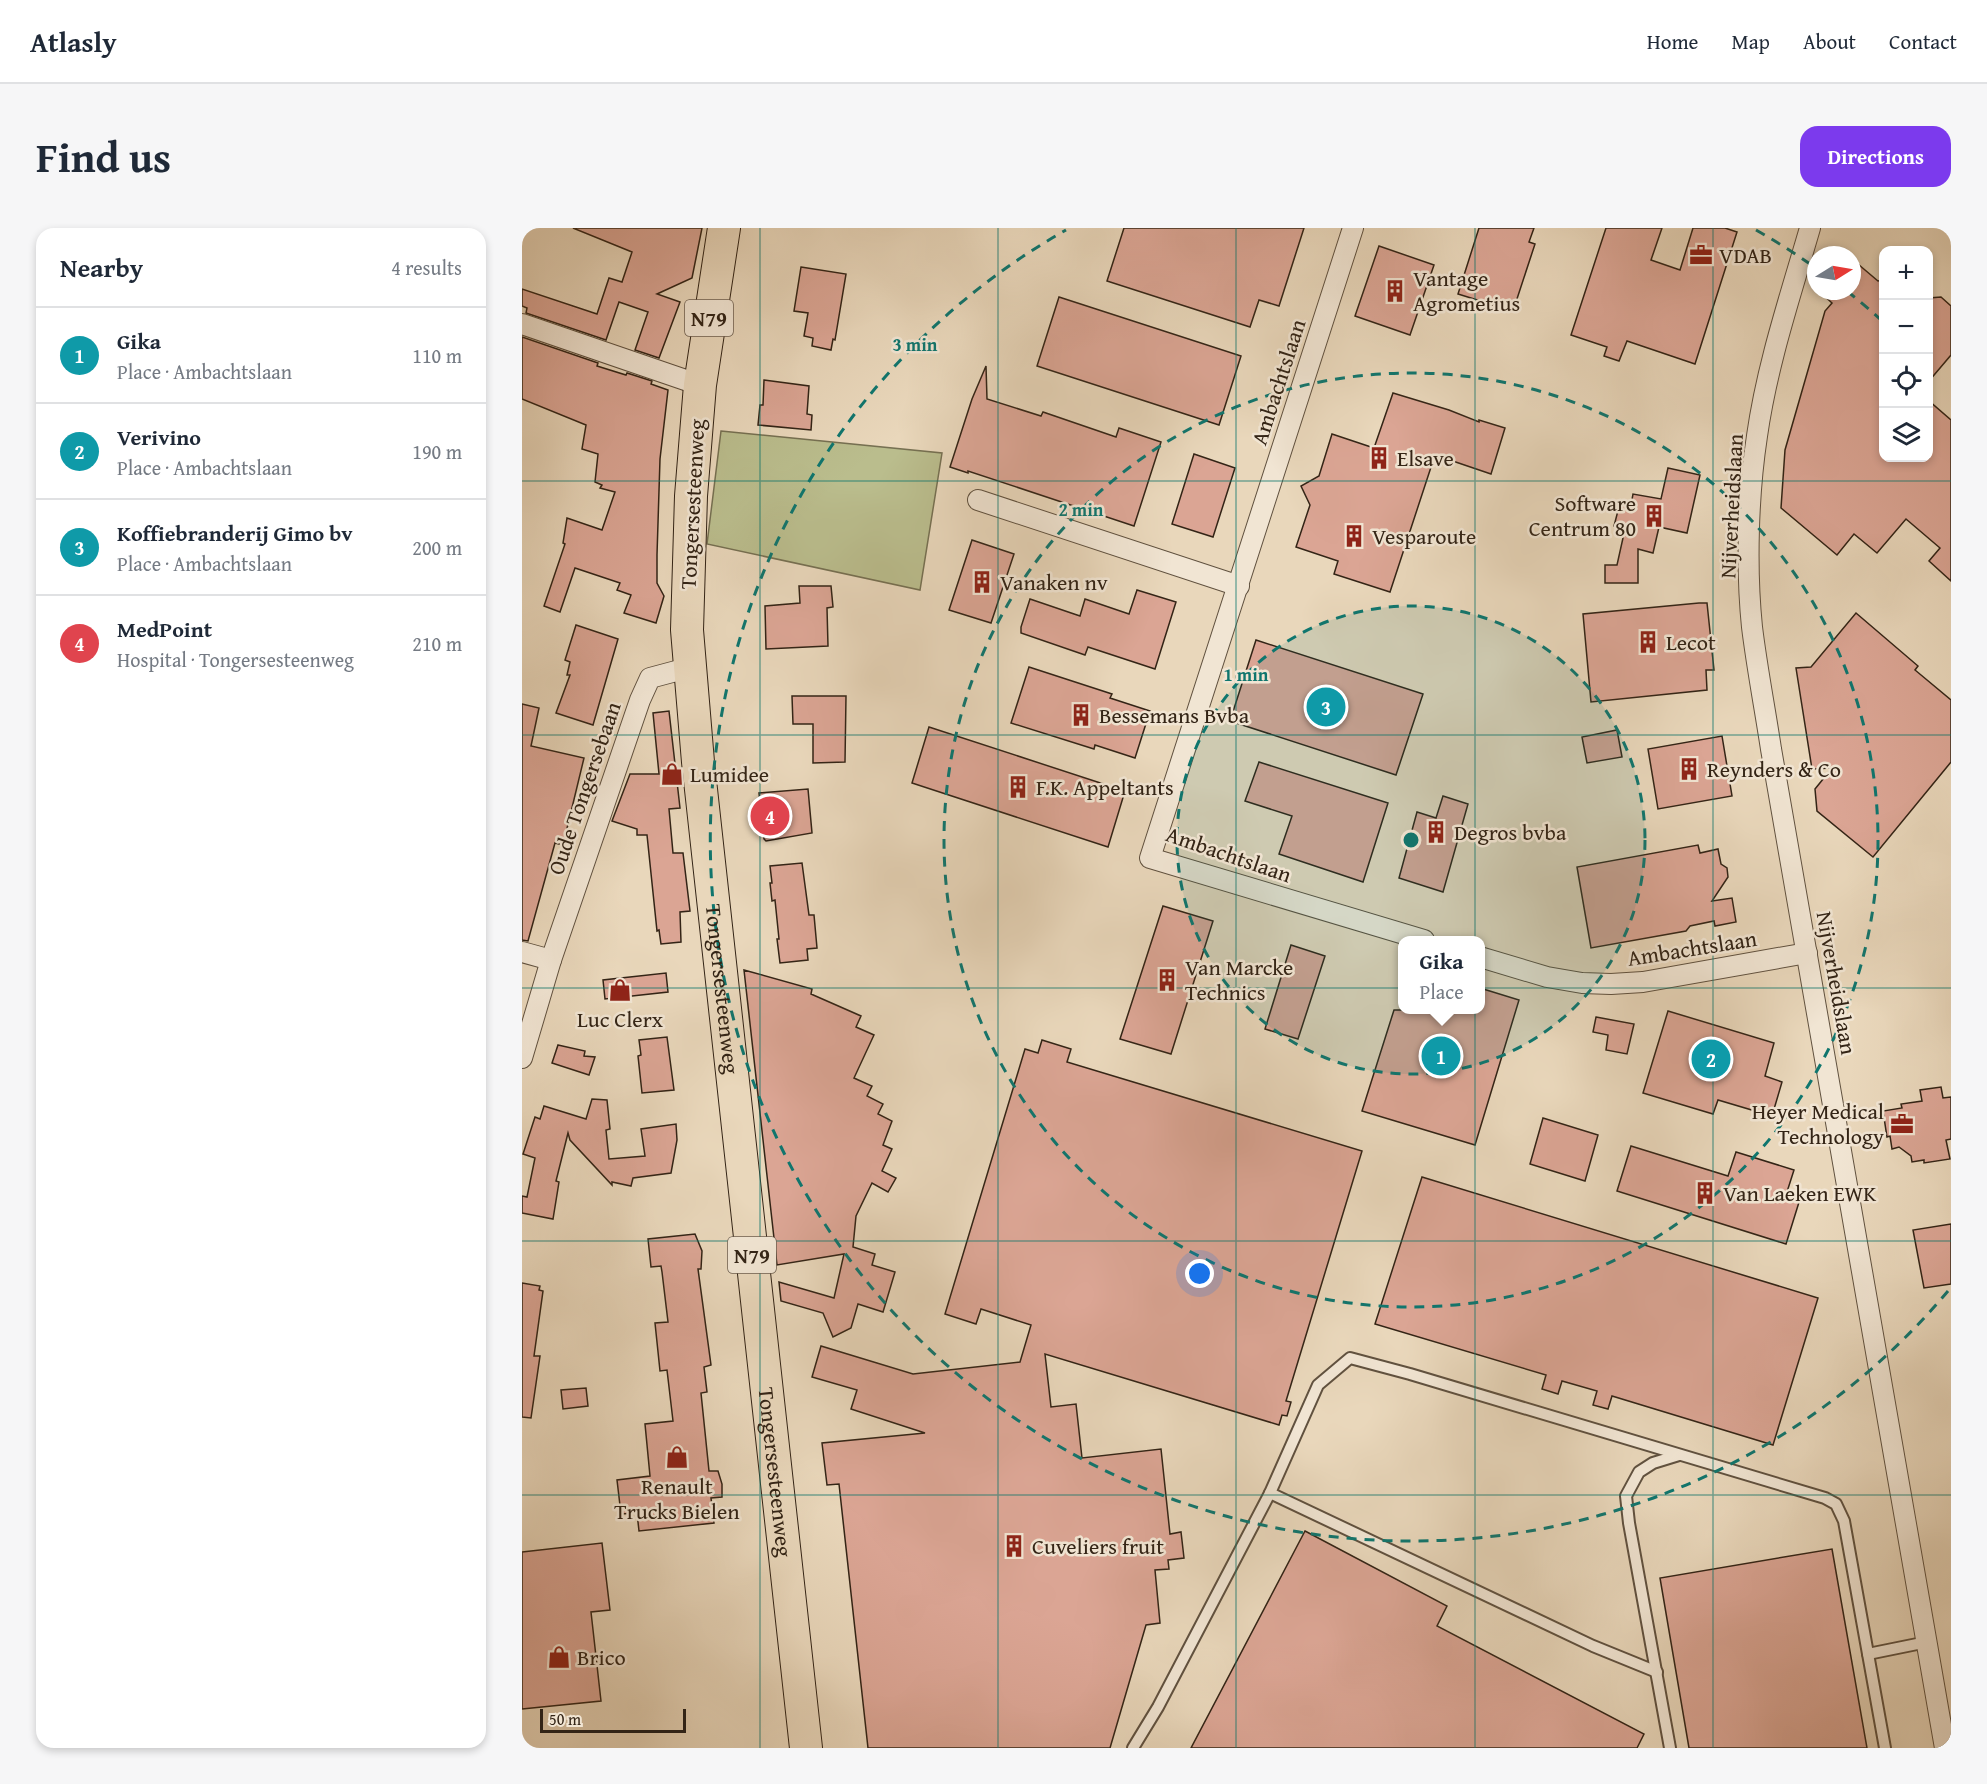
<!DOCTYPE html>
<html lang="en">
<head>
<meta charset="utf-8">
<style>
	:root { --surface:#fff; --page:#f6f6f7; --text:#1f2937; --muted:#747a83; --line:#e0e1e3; --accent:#7c3aed }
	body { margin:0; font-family:"Gentium Book Plus",serif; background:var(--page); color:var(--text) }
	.controls { position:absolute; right:18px; top:18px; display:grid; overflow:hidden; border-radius:12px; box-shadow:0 3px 9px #0003 }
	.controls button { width:54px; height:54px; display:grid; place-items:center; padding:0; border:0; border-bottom:2px solid var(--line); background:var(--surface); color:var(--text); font:30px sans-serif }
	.compass { position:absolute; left:1285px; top:18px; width:54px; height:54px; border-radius:50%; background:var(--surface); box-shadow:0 3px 9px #0003; rotate:79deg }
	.scale { position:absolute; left:18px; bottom:15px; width:146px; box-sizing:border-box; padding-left:6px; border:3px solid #332416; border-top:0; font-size:16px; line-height:21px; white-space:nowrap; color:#332416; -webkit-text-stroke:4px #f1e5d3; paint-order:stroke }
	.you { position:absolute; left:678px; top:1046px; width:21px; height:21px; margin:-15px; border:4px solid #fff; border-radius:50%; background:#1a73e8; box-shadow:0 0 0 9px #1a73e833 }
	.badge { display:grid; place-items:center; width:39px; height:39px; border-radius:50%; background:var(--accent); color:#fff; font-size:20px; font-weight:700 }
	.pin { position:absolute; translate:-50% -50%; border:3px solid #fff; box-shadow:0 2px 6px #0006 }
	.popup { position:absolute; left:876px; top:708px; width:87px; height:78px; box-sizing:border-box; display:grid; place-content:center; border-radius:12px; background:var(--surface); filter:drop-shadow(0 2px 4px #0005); font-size:20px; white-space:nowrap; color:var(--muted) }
	.popup b { font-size:22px; color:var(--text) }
	.popup::after { content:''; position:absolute; left:50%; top:100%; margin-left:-12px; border:12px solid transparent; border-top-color:var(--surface) }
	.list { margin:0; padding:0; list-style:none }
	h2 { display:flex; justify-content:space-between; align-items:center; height:78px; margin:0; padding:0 24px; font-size:26px }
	h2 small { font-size:20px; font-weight:400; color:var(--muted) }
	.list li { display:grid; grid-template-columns:39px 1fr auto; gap:18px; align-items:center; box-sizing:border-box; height:96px; padding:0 24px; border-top:2px solid var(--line) }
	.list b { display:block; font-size:22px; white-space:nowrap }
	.list p { margin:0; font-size:20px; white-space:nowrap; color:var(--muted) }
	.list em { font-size:20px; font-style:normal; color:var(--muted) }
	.icon { flex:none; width:33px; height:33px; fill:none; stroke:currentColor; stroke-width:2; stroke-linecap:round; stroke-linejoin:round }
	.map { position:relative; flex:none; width:1429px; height:1520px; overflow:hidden; border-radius:18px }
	header { display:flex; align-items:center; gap:36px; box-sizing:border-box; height:84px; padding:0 30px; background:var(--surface); border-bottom:2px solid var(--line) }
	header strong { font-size:28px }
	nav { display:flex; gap:33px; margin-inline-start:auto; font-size:21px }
	.intro { display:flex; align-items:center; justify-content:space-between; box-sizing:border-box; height:144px; padding:0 36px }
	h1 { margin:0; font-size:42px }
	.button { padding:15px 27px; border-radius:18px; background:var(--accent); color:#fff; font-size:21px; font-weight:700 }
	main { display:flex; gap:36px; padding:0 36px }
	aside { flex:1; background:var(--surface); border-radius:18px; box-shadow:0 3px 9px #0003 }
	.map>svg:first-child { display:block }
</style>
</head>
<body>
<header>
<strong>Atlasly</strong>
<nav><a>Home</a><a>Map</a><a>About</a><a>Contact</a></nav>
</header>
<div class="intro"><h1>Find us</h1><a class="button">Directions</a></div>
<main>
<aside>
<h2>Nearby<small>4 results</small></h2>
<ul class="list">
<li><span class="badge" style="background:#0f9aa8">1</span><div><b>Gika</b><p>Place · Ambachtslaan</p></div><em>110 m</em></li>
<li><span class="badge" style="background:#0f9aa8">2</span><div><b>Verivino</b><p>Place · Ambachtslaan</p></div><em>190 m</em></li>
<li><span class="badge" style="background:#0f9aa8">3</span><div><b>Koffiebranderij Gimo bv</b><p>Place · Ambachtslaan</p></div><em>200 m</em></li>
<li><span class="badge" style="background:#e0444e">4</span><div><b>MedPoint</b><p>Hospital · Tongersesteenweg</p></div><em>210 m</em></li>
</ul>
</aside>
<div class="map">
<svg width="1429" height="1520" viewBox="0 0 1429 1520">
	<rect width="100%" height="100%" fill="#e9d7bb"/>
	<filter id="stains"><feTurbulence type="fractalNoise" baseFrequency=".00333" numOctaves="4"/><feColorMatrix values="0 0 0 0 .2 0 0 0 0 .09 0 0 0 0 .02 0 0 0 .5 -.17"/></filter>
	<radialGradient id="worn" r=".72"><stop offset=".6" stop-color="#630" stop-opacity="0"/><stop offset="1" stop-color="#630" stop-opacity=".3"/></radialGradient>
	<path fill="#babd8d" stroke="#767052" stroke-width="1.5" d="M199 203 420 225 398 362 185 316Z"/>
	<g fill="#dba594" stroke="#332416" stroke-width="1.5">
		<path d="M51 0H180L170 50 135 66 158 74 137 130 113 122 126 84 97 74 84 112 4 85 5 80 0 78V61L75 86 87 50 100 54 110 24Z"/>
		<path d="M602 0H782L757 78 737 72 728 99 585 53Z"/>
		<path d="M957 0H1012L1007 14 1013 16 991 83 936 66Z"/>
		<path d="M1084 0H1140L1129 32 1158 42 1171 0H1203L1215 4 1173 136 1105 113 1097 133 1082 128 1085 119 1049 107Z"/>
		<path d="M857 18 912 37 888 107 833 88Z"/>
		<path d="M1330 31 1356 53 1362 52V230H1407V173L1429 192V353L1407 333 1418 320 1384 291 1355 325 1332 306 1315 327 1259 280 1263 222 1303 83 1310 75 1297 63H1330Z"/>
		<path d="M279 39 324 46 313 112 311 111 309 122 290 118 291 110 282 108 286 85 272 83Z"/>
		<path d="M537 69 719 128 697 197 515 138Z"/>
		<path d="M1419 69 1429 78V127L1407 153V70Z"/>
		<path d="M0 109 76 135 75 138 104 147 105 145 130 153 129 156 146 162 138 231 135 327V355L142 368 134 395 102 385 109 367 95 362 98 355 53 340 38 384 22 378 43 316 41 315 45 290 80 302 93 264 78 260 80 257 73 254 76 226 60 221 64 197 0 171Z"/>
		<path d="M464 138 465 171 519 188 521 184 594 209 597 200 639 214 612 298 446 243V245L428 239 450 171Z"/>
		<path d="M242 152 287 158 285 186 290 187 289 202 236 197 238 177H241Z"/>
		<path d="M871 165 927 182 957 194V192L983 200 969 246 913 227 868 364 812 346 816 333 774 319 788 277 779 258 797 248 810 206 852 220Z"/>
		<path d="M672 226 713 240 691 309 650 296Z"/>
		<path d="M1146 240 1178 247 1165 305 1137 299 1131 325 1116 321V355H1083V337H1095L1103 301 1092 298 1098 275 1109 277 1111 266 1139 271Z"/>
		<path d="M450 312 492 326 469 395 427 382Z"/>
		<path d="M277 358H309L311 379 305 380 306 418 244 421 243 378 278 375Z"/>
		<path d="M615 362 654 374 633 441 566 419 563 427 499 405V399L508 371 558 388 563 371 607 386Z"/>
		<path d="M1177 375H1185L1192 442H1184L1185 462 1069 474 1061 386Z"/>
		<path d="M1334 385 1396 438 1393 442 1429 472V534L1351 629 1295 583 1293 561 1310 540 1290 541 1274 440 1289 439Z"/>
		<path d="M54 397 96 411 71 497 34 485 48 447H45L48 434 43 432Z"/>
		<path d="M734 412 901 466 874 547 708 493Z"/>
		<path d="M507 439 590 466 588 470 628 483 613 530 573 517 572 521 489 495Z"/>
		<path d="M270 468H324L323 534 291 535V496H271Z"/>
		<path d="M0 476 17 480 9 518 62 530 41 617 33 615 6 713 0 712Z"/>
		<path d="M147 483 158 580 147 581 151 625H161L168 683 158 684 159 714 139 716 137 702 135 703 125 607H115V601L90 593 108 546H137L131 485Z"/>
		<path d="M407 499 603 563 586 619 390 555Z"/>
		<path d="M1095 502 1100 529 1065 535 1060 509Z"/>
		<path d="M1200 508 1210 568 1136 581 1126 521Z"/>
		<path d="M737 534 866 575 841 654 757 626 770 588 723 573Z"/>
		<path d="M286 561 290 605 244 613 242 611 237 565Z"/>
		<path d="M921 568 946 576 921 664 877 650 895 584 914 590Z"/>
		<path d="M1176 617 1178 625 1196 621 1199 636 1205 640 1206 649 1190 673 1210 670 1214 694 1193 698 1192 693 1168 698 1164 703 1069 720 1055 639Z"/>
		<path d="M280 635 287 687H292L295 720 285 721 286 732 258 735 255 711H257L253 672 250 673 248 655H250L248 638Z"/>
		<path d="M641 678 691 693 649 826 598 811Z"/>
		<path d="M769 717 803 728 776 811 743 801Z"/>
		<path d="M222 742 290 761 289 766 339 788 334 799 352 807 332 850 350 858 345 868 361 876 356 886 370 893 361 917 370 921 360 943 374 950 366 964 350 955 334 988 331 1019 353 1026 350 1037 373 1044 361 1084 336 1076 329 1100 311 1109 301 1085 259 1073 257 1054 312 1070 322 1026 255 1037Z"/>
		<path d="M144 745 146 764 83 771 81 752Z"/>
		<path d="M958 760 997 772 953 917 840 883 872 782H958Z"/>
		<path d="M1146 783 1252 815 1243 848 1260 854 1250 888 1196 872 1191 886 1121 865Z"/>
		<path d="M1074 789 1112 796 1105 826 1084 822 1086 807 1071 804Z"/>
		<path d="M145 809 152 862 120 865 116 828 119 827 117 812Z"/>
		<path d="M520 812 549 821 545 834 840 923 764 1173 769 1174 765 1188 760 1187 757 1197 523 1126 529 1179 554 1176 560 1230 639 1221 648 1306 659 1304 662 1330 646 1332 647 1341 633 1342 638 1395 624 1397 588 1520H346L317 1256 305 1257 300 1215 403 1205 329 1181 335 1162 290 1149 299 1118 391 1146 498 1134 509 1097 459 1081 454 1096 423 1086 503 821 516 825Z"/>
		<path d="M36 817 63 823 62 828 73 829 67 847 30 835Z"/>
		<path d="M1419 859 1421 870 1429 869V911L1424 912 1428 931 1402 935V932L1390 934 1389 928 1377 919 1370 921 1368 908 1365 909 1361 883 1380 880 1379 876 1400 873 1398 862Z"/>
		<path d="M70 871 85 872 88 901 84 902 87 931 123 928 119 901 154 896 155 912 149 945 111 950 109 958 90 954V957L48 912 46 905 34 953 37 954 31 991 0 985V968L5 969 13 930 1 926 13 889 18 891 22 878 64 891Z"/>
		<path d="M1021 890 1076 907 1063 953 1008 936Z"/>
		<path d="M1109 918 1206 948 1214 924 1272 942 1264 967 1278 971 1264 1016 1095 963Z"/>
		<path d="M900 949 1296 1070 1251 1217 1090 1168 1086 1181 1071 1177 1075 1163 1040 1153 1036 1166 1020 1161 1024 1147 853 1096Z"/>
		<path d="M1429 996V1056L1402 1060 1391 1002Z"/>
		<path d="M173 1006 180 1023 179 1041H176L189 1137 182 1139 185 1164 179 1165 187 1243H196L200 1256V1269L189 1270 192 1295 117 1303 115 1285 99 1286 95 1252 128 1248 123 1196 151 1193 145 1142 138 1143 133 1095 146 1094 140 1044 139 1038 129 1039 126 1011Z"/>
		<path d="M0 1055 18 1058 17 1062 21 1063 12 1128H18L9 1190 0 1189Z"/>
		<path d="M64 1160 66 1178 41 1181 39 1162Z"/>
		<path d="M783 1303 925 1378 915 1398 1122 1506 1115 1520H669Z"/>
		<path d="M80 1315 88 1382 69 1384 79 1473 0 1481V1324Z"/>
		<path d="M1310 1321 1345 1520H1167L1138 1350Z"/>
	</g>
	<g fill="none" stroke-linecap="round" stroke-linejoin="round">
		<g stroke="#60513f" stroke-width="14">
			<g id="lane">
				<path d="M748 1265 1071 1418 1135 1444"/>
				<path d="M1346 1426 1405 1414"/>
				<path d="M611 1520 636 1479 748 1265 796 1157 828 1130 888 1146 1303 1270 1314 1276 1322 1293 1363 1520"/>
				<path d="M1148 1520 1107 1295 1104 1268 1117 1244 1131 1235 1157 1227"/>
			</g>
		</g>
		<g stroke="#60513f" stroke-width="22">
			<g id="street">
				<path d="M831 0 628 630 902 712"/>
				<path d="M1288 0C1268 69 1245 137 1235 208 1226 267 1224 340 1230 399 1235 440 1243 481 1249 521L1423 1520"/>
				<path d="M0 96 178 157"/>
				<path d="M456 272 717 358"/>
				<path d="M0 724 29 732"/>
				<path d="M958 729 1025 749 1060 755 1089 756 1121 754 1285 725"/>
				<path d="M0 830 29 732 118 472 128 450 169 439"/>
			</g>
		</g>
		<g stroke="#332416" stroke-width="34">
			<g id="primary">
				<path id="s1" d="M202 0 178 157 169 268 165 402 176 534 284 1520"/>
			</g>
		</g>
		<use href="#lane" stroke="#f1e5d3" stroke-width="10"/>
		<use href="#street" stroke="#f1e5d3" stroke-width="20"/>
		<use href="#primary" stroke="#e9d7bb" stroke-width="32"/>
	</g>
	<path fill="none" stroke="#0f766e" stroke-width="1.5" stroke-opacity="0.55" d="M238 0V1520M476 0V1520M714 0V1520M953 0V1520M1191 0V1520M0 253H1429M0 507H1429M0 760H1429M0 1013H1429M0 1267H1429"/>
	<circle cx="889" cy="612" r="234" fill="#0f766e" fill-opacity=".12"/>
	<g fill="none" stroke="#0f766e" stroke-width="3" stroke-dasharray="10 8">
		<circle cx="889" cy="612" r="234"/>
		<circle cx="889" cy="612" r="467"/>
		<path d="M1426 1063A701 701 0 1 1 544 2M1234 2A701 701 0 0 1 1291 38M1325 63A701 701 0 0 1 1358 91"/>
	</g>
	<defs>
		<g id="office-bare" transform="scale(1.8)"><path d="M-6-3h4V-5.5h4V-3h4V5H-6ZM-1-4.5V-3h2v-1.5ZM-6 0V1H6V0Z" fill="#8f2418" stroke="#f1e5d3" stroke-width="2.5" paint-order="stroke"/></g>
		<g id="building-bare" transform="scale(1.8)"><path d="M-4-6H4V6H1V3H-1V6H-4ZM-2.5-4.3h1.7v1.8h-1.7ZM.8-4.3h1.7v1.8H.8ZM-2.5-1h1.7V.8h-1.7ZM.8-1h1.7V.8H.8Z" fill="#8f2418" stroke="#f1e5d3" stroke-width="2.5" paint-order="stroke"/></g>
		<g id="shop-bare" transform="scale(1.8)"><path d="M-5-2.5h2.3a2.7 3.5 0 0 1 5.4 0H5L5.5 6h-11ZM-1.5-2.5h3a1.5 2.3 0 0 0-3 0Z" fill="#8f2418" stroke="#f1e5d3" stroke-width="2.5" paint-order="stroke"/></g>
	</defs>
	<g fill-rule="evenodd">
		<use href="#office-bare" x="1179" y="27"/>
		<use href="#building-bare" x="873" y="63"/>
		<use href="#building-bare" x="857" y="230"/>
		<use href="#building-bare" x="1132" y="288"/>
		<use href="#building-bare" x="832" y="308"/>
		<use href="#building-bare" x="460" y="354"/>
		<use href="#building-bare" x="1126" y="414"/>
		<use href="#building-bare" x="559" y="487"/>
		<use href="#building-bare" x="1167" y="541"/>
		<use href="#shop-bare" x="150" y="546"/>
		<use href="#building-bare" x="496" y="559"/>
		<use href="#building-bare" x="914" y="604"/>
		<use href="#building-bare" x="645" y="752"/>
		<use href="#shop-bare" x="98" y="762"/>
		<use href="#office-bare" x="1380" y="896"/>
		<use href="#building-bare" x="1183" y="965"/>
		<use href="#shop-bare" x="155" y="1229"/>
		<use href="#building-bare" x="492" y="1318"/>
		<use href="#shop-bare" x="37" y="1429"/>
	</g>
	<g text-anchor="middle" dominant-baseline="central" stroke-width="5" stroke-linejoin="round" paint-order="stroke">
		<g fill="#f1e5d3" stroke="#6c5e4f" stroke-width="1.5">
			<rect x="163" y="72" width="48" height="36" rx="4.5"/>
			<rect x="206" y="1009" width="48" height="36" rx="4.5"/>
		</g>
		<g font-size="21" font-weight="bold" fill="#332416">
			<text x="187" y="90">N79</text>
			<text x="230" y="1027">N79</text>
		</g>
		<g font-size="22" fill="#332416" stroke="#f1e5d3" text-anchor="start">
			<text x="1197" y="27">VDAB</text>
			<text x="891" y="50">Vantage<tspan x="891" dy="25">Agrometius</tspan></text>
			<text x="875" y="230">Elsave</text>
			<text x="1114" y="275" text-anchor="end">Software<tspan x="1114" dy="25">Centrum 80</tspan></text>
			<text x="850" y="308">Vesparoute</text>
			<text x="478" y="354">Vanaken nv</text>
			<text x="1144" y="414">Lecot</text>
			<text x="577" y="487">Bessemans Bvba</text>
			<text x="1185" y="541">Reynders &amp; Co</text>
			<text x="168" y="546">Lumidee</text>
			<text x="514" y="559">F.K. Appeltants</text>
			<text x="932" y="604">Degros bvba</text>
			<text x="663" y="739">Van Marcke<tspan x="663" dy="25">Technics</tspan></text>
			<text x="98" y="791" text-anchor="middle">Luc Clerx</text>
			<text x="1362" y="883" text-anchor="end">Heyer Medical<tspan x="1362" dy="25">Technology</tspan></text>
			<text x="1201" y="965">Van Laeken EWK</text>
			<text x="155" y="1258" text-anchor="middle">Renault<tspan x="155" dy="25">Trucks Bielen</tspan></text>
			<text x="510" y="1318">Cuveliers fruit</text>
			<text x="55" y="1429">Brico</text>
		</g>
		<g font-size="22" fill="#332416" stroke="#f1e5d3">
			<text transform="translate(756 154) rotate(-72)">Ambachtslaan</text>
			<text transform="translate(170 276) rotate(-87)">Tongersesteenweg</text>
			<text transform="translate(1209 278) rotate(-87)">Nijverheidslaan</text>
			<text transform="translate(62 560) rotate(-71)">Oude Tongersebaan</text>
			<text transform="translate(707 626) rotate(19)">Ambachtslaan</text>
			<text transform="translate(1170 720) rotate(-9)">Ambachtslaan</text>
			<text transform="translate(1315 755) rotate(80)">Nijverheidslaan</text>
			<text stroke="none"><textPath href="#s1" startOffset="765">Tongersesteenweg</textPath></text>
			<text stroke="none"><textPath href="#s1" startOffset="1251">Tongersesteenweg</textPath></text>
		</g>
	</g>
	<circle cx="889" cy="612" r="9" fill="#0f766e" stroke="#f1e5d3" stroke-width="3"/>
	<g font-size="18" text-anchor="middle" font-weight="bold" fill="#0f766e" stroke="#f1e5d3" stroke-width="5" stroke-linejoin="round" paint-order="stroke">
		<text x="393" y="123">3 min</text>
		<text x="559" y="288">2 min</text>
		<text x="724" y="453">1 min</text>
	</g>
	<rect width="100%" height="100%" filter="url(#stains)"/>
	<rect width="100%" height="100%" fill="url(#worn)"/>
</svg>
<div class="controls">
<button>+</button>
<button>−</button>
<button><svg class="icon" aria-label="locate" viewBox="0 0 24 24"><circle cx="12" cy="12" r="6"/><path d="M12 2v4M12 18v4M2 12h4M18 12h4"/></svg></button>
<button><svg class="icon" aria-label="layers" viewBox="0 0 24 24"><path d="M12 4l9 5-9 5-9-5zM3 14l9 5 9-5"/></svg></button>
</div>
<svg class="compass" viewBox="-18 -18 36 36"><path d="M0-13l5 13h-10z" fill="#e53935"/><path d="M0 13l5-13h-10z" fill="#747a83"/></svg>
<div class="scale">50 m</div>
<div class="you"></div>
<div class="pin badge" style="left:919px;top:828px;background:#0f9aa8">1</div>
<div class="popup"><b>Gika</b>Place</div>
<div class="pin badge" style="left:1189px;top:831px;background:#0f9aa8">2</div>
<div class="pin badge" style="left:804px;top:479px;background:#0f9aa8">3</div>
<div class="pin badge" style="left:248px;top:588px;background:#e0444e">4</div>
</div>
</main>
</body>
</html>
